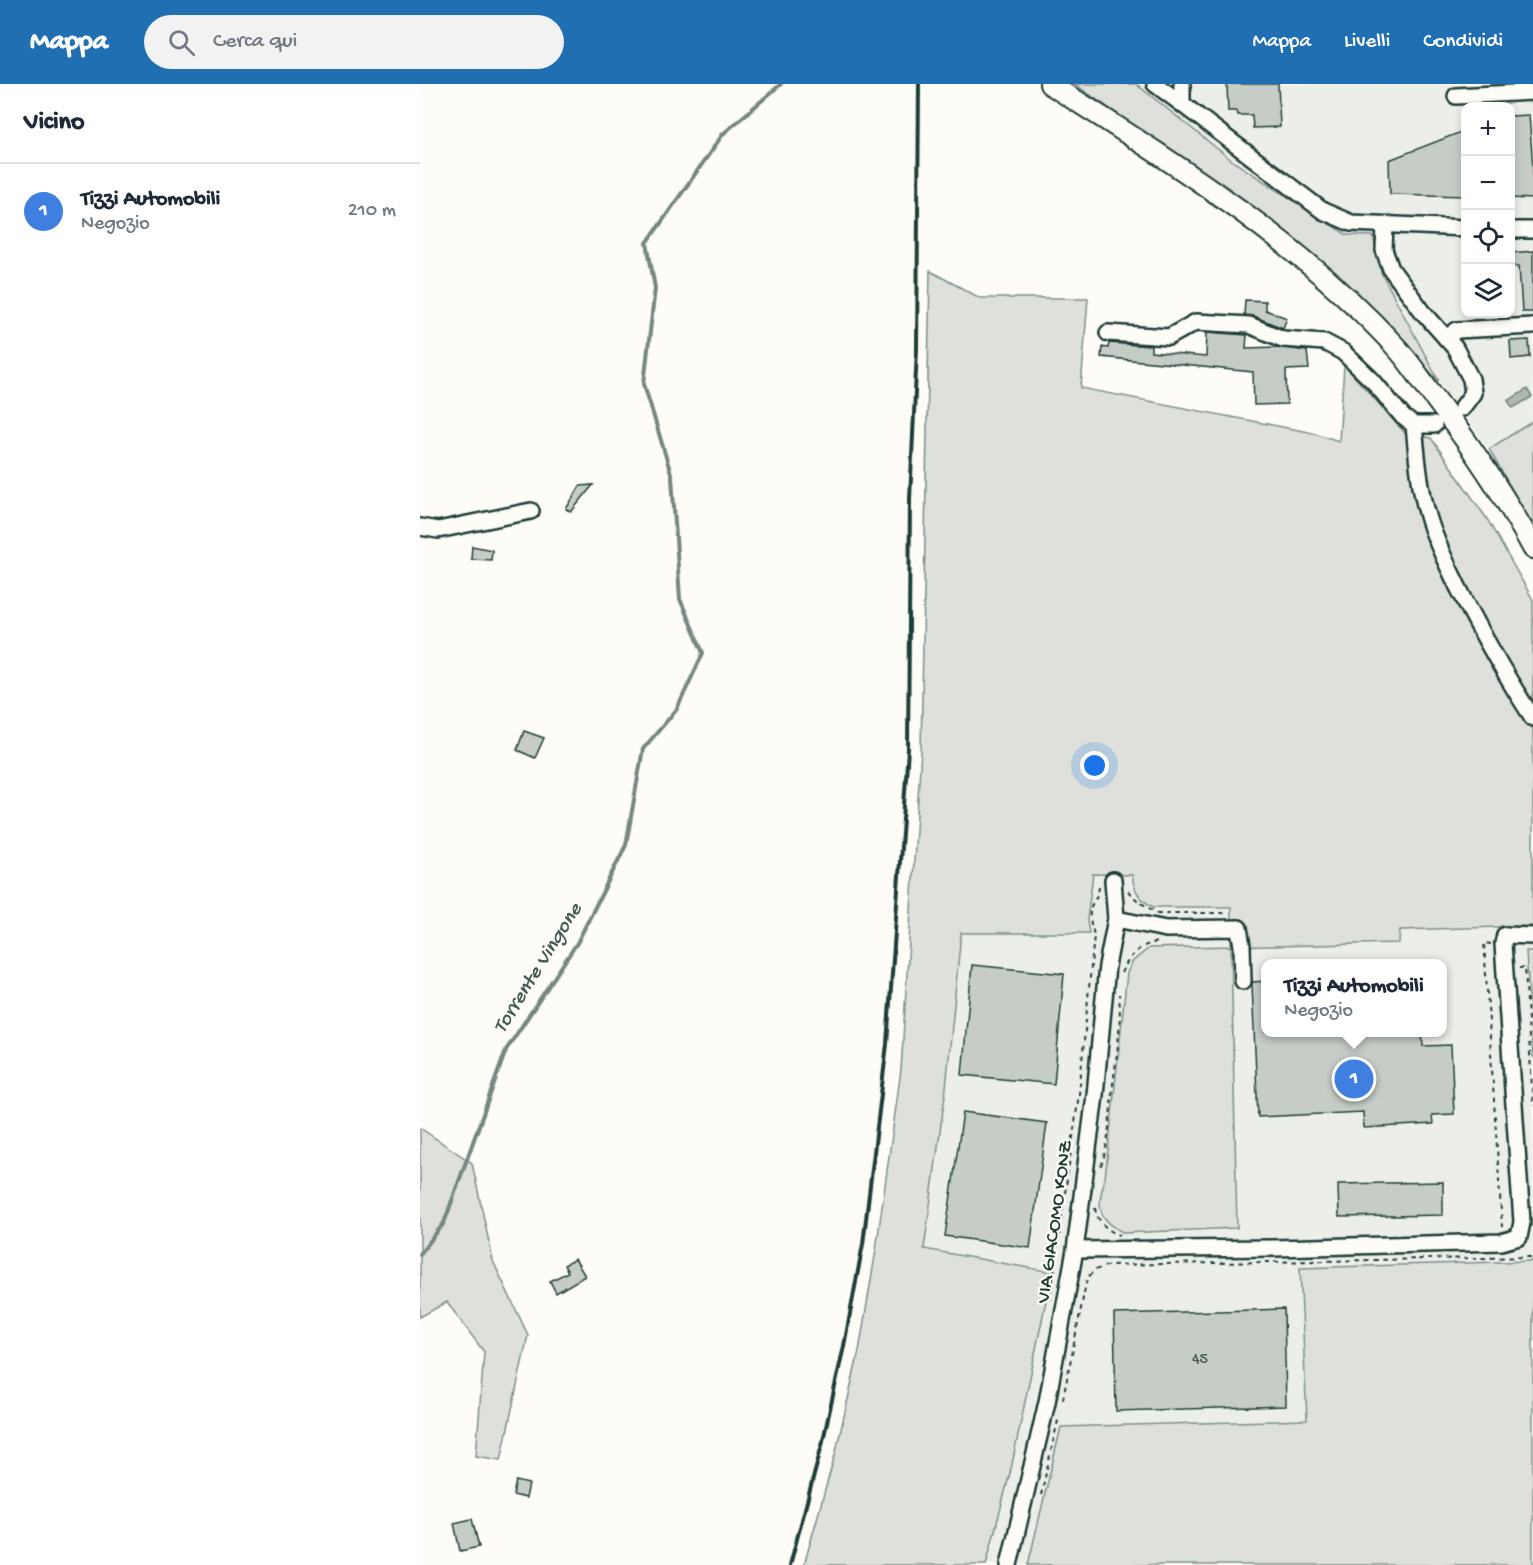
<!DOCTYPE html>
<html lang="it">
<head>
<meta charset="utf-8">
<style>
	:root { --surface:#fff; --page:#f2f2f3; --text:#1f2937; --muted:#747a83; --line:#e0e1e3; --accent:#1f6fb2 }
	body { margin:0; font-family:"Gochi Hand",sans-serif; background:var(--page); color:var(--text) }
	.controls { position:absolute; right:18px; top:18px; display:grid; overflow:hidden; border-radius:12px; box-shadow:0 3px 9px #0003 }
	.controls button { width:54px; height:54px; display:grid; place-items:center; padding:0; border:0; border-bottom:2px solid var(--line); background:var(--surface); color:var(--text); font:30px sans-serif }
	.you { position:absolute; left:675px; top:682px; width:21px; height:21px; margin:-15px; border:4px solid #fff; border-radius:50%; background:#1a73e8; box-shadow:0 0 0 9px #1a73e833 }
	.badge { display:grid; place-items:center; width:39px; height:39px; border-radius:50%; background:var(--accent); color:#fff; font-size:20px; font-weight:700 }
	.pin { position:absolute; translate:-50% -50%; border:3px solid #fff; box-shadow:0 2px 6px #0006 }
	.popup { position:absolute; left:841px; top:875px; width:186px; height:78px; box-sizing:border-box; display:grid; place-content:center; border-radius:12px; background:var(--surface); filter:drop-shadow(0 2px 4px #0005); font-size:20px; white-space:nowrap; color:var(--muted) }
	.popup b { font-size:22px; color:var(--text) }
	.popup::after { content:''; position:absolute; left:50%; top:100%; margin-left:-12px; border:12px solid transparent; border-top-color:var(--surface) }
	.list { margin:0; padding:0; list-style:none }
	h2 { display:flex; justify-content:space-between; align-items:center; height:78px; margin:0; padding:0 24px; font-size:26px }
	h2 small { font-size:20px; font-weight:400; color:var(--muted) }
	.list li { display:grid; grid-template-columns:39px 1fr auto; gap:18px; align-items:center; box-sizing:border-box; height:96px; padding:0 24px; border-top:2px solid var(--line) }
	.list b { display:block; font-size:22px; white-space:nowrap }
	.list p { margin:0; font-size:20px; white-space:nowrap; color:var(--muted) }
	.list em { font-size:20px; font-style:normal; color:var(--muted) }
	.icon { flex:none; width:33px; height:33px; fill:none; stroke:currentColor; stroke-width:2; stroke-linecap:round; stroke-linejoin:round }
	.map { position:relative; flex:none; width:1113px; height:1481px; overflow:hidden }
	header { display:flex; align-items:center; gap:36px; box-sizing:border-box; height:84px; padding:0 30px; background:var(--accent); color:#fff }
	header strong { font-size:28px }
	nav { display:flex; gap:33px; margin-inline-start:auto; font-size:21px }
	.search { width:420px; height:54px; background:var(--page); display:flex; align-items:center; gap:15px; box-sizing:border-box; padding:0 21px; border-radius:33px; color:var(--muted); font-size:22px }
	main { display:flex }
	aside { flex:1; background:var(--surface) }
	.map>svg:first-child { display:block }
</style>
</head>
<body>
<header>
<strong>Mappa</strong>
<div class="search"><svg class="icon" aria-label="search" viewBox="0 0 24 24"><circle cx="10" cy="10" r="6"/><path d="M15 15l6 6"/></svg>Cerca qui</div>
<nav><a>Mappa</a><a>Livelli</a><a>Condividi</a></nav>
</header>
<main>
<aside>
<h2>Vicino<small></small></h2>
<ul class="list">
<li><span class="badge" style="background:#3f7fe0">1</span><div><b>Tizzi Automobili</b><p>Negozio</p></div><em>210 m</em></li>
</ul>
</aside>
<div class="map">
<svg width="1113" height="1481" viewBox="0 0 1113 1481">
	<rect width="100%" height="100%" fill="#fdfcf7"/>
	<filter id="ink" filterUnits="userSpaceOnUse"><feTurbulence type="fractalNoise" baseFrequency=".0167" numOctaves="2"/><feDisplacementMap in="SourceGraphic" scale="12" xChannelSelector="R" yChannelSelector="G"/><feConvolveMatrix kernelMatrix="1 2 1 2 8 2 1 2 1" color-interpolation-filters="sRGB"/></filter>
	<g filter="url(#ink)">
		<g fill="#eceee9" fill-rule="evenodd">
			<path d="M716 0H1113V337L1069 365 1019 297 961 188 953 152 927 151 814 78ZM1046 22H1090V230H1046Z"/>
			<path d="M672 790 712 791 1113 826V1481H384L416 1367 439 1267 456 1166 481 986 494 798ZM846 880H1022V948H846Z"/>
		</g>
		<g fill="#dde0db" stroke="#7e8e88" stroke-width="1.5">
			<path d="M655 0H716L814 78 927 151 953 152 961 188 1019 297 913 189 839 131Z"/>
			<path d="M510 187 560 214H668L661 304 894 349 919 357 924 281 985 349 1011 354 1067 435 1113 516V842L980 846 979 859 811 863 817 1144 704 1149C676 1134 677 1123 685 1094L707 889 713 877 729 864 811 862V823H733C719 815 714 807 712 791L673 790 667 836 669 849H541L526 1004 504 1165 632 1188 591 1385 566 1481H384L416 1367 439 1267 456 1166 481 986 501 666Z"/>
			<path d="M1113 337V443L1069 365Z"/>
			<path d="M1106 867H1113V974Z"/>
			<path d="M0 1044 52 1079 73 1177 108 1251 81 1376 56 1372 64 1268 27 1218 0 1233Z"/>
			<path d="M1113 1177V1481H608L641 1343 887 1336 880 1184Z"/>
		</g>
		<path fill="#aeb8b1" stroke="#75877f" stroke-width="1.5" d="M1107 305 1112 313 1093 324 1088 317Z"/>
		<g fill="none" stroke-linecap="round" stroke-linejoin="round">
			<path stroke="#75877f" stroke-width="4" d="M0 1170 24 1139 86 966 157 859 206 761 223 665 257 625 283 569 260 515 252 393 224 300 235 204 227 159 303 50 361 0"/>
		</g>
		<g fill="#c6cdc7" stroke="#1f3d34" stroke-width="1.5">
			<path d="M807 0H858L860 43 833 44 832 31H818L817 27H808Z"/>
			<path d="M1109 31 1113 84V115L1090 114V32Z"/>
			<path d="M1046 46V112L970 110 969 76Z"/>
			<path d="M1113 167V228H1102L1099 182 1090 183V169Z"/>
			<path d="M825 216 845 217V226L867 234 863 244 833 232 824 231Z"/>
			<path d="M787 248 827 251 826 264 857 263 887 267 889 285 866 286 867 320 834 321 833 288 681 273 682 263 688 264 689 259 731 262V268L786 273Z"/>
			<path d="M1109 256 1110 273 1091 275 1090 257Z"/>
			<path d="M173 401 151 428 146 425 160 402Z"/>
			<path d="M52 462 72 466 71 476 51 475Z"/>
			<path d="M104 647 124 654 115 674 97 666Z"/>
			<path d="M552 881 644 890 634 1000 542 991Z"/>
			<path d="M846 897V948H1002L1003 962 1031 961 1034 1030 1012 1031 1013 1040 944 1044 943 1028 838 1033 832 901V898Z"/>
			<path d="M543 1028 627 1039 610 1164 525 1152Z"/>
			<path d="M1023 1098V1131L919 1133 918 1100Z"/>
			<path d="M155 1175 165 1192 136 1209 130 1197 148 1188 144 1181Z"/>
			<path d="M864 1225 866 1322 696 1327 694 1230Z"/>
			<path d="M96 1397 109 1400 106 1414 93 1411Z"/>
			<path d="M52 1435 59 1463 40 1467 34 1439Z"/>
		</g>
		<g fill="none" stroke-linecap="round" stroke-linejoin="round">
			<g stroke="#1f3d34" stroke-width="20">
				<g id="minor">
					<path d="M735 0 762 20"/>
					<path d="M762 0V20L903 127 931 139 1046 144"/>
					<path d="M1036 12 1113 8"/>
					<path d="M965 142 964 166 971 185 1003 228 1035 264 1051 295 1053 309 1042 324"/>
					<path d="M1090 146H1113"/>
					<path d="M688 249 749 253 776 238 829 241 863 255 904 258 923 268 953 297 983 333 994 341"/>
					<path d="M1026 254 1037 246 1113 242"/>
					<path d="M1014 341H994C997 372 999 402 1008 432 1015 457 1027 480 1038 503 1061 548 1085 592 1113 634"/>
					<path d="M0 443 18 446 111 427"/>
					<path d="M696 835 746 845 819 844 822 862 823 897"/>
					<path d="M655 1166 854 1164 1081 1158 1099 1153 1102 1138 1083 860 1085 851 1113 852"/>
					<path d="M589 1481 627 1318 655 1166 675 1011 687 882 696 835 693 796"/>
				</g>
			</g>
			<g stroke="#1f3d34" stroke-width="24">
				<path id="major" d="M630 0C752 78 877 155 975 262 990 278 1001 296 1014 313 1051 362 1084 410 1113 464"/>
			</g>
			<g stroke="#1f3d34" stroke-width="2" stroke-dasharray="4.5 4.5" stroke-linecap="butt">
				<path d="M708 807 718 817 737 829H805V830"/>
				<path d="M1071 860 1064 859 1082 1143"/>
				<path d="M1099 884H1105L1113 1022"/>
				<path d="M701 889C710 872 718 861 738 858"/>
				<path d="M681 1082C689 1059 690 1033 692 1008 696 976 702 942 699 910"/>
				<path d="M675 1124C677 1137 687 1147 700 1151"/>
				<path d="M630 1216 659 1010 674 851C672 843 669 835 670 826 672 817 678 814 679 803"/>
				<path d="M643 1315 667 1194 675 1186 689 1181 1113 1173"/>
				<path d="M621 1411 639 1332"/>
			</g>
			<use href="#minor" stroke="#fdfcf7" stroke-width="15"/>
			<use href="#major" stroke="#fdfcf7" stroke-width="20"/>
			<path stroke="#1f3d34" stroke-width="4" d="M370 1481 402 1361 424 1262 443 1160 467 960 488 665 490 415 497 265 499 0"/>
		</g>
	</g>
	<g text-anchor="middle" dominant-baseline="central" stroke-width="4.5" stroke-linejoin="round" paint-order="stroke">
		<g font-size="16" fill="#496159">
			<text x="780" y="1276">45</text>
		</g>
		<g font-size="20" fill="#1f3d34" stroke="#fdfcf7">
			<text transform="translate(636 1138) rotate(-82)">VIA GIACOMO KONZ</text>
		</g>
		<g font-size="21" font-style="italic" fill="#435c53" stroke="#fdfcf7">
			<text transform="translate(119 885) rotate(-58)">Torrente Vingone</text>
		</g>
	</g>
</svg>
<div class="controls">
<button>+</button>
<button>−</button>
<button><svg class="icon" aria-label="locate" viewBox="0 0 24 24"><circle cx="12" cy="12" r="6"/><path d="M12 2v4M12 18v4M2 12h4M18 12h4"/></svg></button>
<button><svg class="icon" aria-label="layers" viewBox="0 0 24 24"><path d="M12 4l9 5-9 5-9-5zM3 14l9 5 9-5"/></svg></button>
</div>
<div class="you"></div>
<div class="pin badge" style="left:934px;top:995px;background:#3f7fe0">1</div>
<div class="popup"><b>Tizzi Automobili</b>Negozio</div>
</div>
</main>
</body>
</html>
